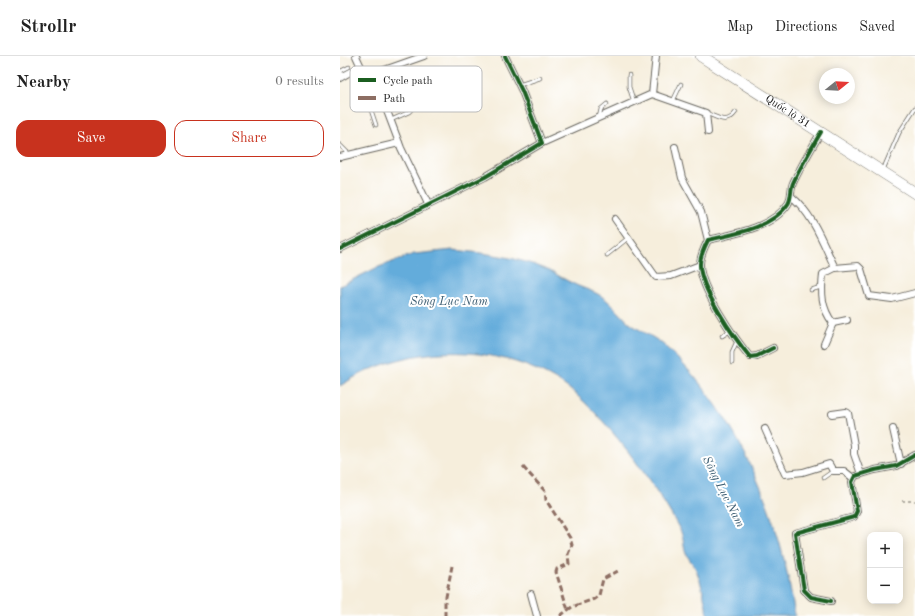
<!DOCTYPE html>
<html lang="en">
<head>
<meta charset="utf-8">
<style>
	:root { --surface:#fff; --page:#f2f2f2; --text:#222; --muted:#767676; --line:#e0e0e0; --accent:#c8321e }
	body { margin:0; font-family:"Old Standard TT",serif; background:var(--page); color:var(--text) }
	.controls { position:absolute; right:12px; bottom:12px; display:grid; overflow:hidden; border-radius:8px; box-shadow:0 2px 10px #0003 }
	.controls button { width:36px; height:36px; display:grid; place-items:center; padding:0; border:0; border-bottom:1px solid var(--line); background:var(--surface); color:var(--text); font:20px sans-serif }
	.compass { position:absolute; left:479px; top:12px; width:36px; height:36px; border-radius:50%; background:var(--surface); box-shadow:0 2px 10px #0003; rotate:72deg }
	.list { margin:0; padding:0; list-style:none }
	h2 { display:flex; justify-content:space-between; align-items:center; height:52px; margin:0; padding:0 16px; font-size:17px }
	h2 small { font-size:13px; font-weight:400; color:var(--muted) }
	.actions { display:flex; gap:8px; padding:12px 16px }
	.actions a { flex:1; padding:9px 0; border:1px solid var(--accent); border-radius:12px; text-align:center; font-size:14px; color:var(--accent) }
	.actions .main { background:var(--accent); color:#fff }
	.map { position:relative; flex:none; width:575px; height:560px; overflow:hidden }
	header { display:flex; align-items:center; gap:24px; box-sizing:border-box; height:56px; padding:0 20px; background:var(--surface); border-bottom:1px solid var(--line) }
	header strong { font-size:19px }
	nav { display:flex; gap:22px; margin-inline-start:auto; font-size:14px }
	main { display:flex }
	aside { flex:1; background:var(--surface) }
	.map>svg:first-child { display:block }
</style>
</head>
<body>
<header>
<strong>Strollr</strong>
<nav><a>Map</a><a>Directions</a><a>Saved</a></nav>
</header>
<main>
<aside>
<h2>Nearby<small>0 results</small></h2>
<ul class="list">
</ul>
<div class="actions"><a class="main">Save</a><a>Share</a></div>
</aside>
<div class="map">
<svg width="575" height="560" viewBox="0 0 575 560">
	<rect width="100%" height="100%" fill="#fff"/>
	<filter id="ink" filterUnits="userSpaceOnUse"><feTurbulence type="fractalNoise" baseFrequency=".025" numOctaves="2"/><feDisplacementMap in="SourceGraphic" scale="8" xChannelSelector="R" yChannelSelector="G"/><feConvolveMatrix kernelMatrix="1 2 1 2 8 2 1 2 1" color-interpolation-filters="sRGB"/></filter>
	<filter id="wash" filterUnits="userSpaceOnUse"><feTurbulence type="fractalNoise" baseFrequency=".012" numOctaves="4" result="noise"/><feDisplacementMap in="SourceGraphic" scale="16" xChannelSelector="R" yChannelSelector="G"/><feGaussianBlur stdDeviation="0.9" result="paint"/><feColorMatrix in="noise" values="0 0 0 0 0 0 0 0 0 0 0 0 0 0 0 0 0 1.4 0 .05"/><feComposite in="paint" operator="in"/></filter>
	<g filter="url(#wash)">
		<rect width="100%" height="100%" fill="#f6eedc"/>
		<path fill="#64acdb" stroke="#40647c" d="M113 194C145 197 180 201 210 215 218 219 225 224 234 228 244 233 255 235 264 242 274 249 282 261 292 269 304 277 317 282 327 292 401 361 441 462 455 560H368C365 545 362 528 356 513 353 508 349 503 346 498 343 490 344 481 340 474 319 433 260 352 221 327 155 285 65 287 0 330V230L36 212 74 198Z"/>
	</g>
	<g filter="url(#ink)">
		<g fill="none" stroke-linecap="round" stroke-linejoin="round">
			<g stroke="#68665f" stroke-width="4.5">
				<g id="service">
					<path d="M289 19V31L294 46"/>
					<path d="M2 20 1 15 9 11"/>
					<path d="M179 29 200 22"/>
					<path d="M333 45 341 28"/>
					<path d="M366 57C379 62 387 69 396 56"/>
					<path d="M259 62 261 53 267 48"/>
					<path d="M51 64 69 56 71 54 70 48"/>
					<path d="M36 69 31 54 45 48"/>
					<path d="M0 89 10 99"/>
					<path d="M543 114 559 77 575 52"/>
					<path d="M267 199 288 182"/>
					<path d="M471 234 481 231"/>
					<path d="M382 280 390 275"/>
					<path d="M392 307V296L397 285"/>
					<path d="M483 422 493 415"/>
				</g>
			</g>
			<g stroke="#68665f" stroke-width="8">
				<g id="minor">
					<path d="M16 0 22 13"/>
					<path d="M33 18 84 0"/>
					<path d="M0 22C11 15 22 8 33 18L61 92 88 148"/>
					<path d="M312 38 366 57 368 76"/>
					<path d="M202 87 312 38 316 0"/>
					<path d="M335 91 342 122 361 156 368 184"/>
					<path d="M0 101 59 87"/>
					<path d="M451 140C473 158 483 187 495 212L518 210 521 213 529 240 552 243 575 237"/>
					<path d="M275 163 316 221 331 220 360 209"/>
					<path d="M0 193 145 121 202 87 182 35 165 0"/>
					<path d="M495 212 483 218C481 236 481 252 493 267L507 264"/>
					<path d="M484 288 493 267"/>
					<path d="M433 292 417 300 410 301C395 283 359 231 360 208 360 200 364 192 368 184 394 178 432 172 448 148 452 142 450 134 453 127 461 110 471 93 481 76"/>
					<path d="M492 358 506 356 508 357 514 389V398L521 418"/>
					<path d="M425 373 445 418 463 416 489 408 493 415H504L513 422"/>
					<path d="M553 373 561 408"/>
					<path d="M191 538 197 560"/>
					<path d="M491 545 471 541 464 534 455 477 514 461 517 455 512 426 515 420 535 414 556 410 575 399"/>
				</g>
			</g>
			<g stroke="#68665f" stroke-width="12">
				<g id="trunk">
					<path id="s1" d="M361 0 575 137"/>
				</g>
			</g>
			<path stroke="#68665f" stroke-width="1" stroke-dasharray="3 3" stroke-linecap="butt" d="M562 445H575"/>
			<use href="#service" stroke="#fff" stroke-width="3"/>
			<use href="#minor" stroke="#fff" stroke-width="6"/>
			<use href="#trunk" stroke="#fff" stroke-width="11"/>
			<g stroke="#8d6e63" stroke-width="3" stroke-dasharray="6 3" stroke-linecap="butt">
				<path d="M183 411 205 435 206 444 230 482 232 489 228 498 229 508 217 513 216 516 228 554"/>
				<path d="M105 560V546L112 510"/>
				<path d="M220 560 232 551 254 543 259 539 263 523 278 515"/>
			</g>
			<g stroke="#fff" stroke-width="6">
				<g id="cycleway">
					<path d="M0 193 145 121 202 87 182 35 165 0"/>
					<path d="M433 292 417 300 410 301C395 283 359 231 360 208 360 200 364 192 368 184 394 178 432 172 448 148 452 142 450 134 453 127 461 110 471 93 481 76"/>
					<path d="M491 545 471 541 464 534 455 477 514 461 517 455 512 426 515 420 535 414 556 410 575 399"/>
				</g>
			</g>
			<use href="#cycleway" stroke="#1b5e20" stroke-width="4"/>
		</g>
	</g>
	<g text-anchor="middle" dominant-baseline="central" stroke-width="4" stroke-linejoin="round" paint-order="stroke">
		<g font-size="11" fill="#1c1c1c" stroke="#fff">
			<text stroke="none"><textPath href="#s1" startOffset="103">Quốc lộ 31</textPath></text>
		</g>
		<g font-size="12" font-style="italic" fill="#3c5d72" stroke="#fff">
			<text x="109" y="246">Sông Lục Nam</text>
			<text transform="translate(383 436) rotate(63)">Sông Lục Nam</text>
		</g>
	</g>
	<rect x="10" y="10" width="132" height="46" rx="6" fill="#fff" stroke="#bbb" stroke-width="1"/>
	<rect x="18" y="22" width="18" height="4" fill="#1b5e20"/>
	<rect x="18" y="40" width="18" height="4" fill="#8d6e63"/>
	<g font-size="11" fill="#1c1c1c">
		<text x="43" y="28">Cycle path</text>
		<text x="43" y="46">Path</text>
	</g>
</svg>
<div class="controls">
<button>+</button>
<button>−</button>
</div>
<svg class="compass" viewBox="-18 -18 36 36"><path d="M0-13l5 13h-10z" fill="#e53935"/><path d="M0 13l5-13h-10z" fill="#767676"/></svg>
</div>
</main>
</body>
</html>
